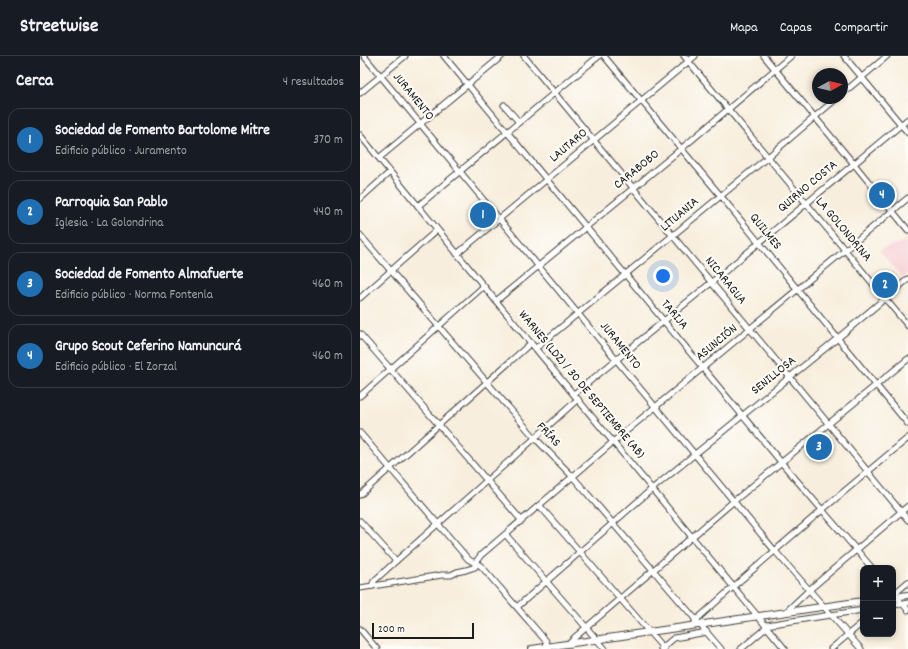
<!DOCTYPE html>
<html lang="es">
<head>
<meta charset="utf-8">
<style>
	:root { --surface:#171b24; --page:#20242c; --text:#f1f3f6; --muted:#9ea1a6; --line:#363941; --accent:#1f6fb2 }
	body { margin:0; font-family:Dekko,sans-serif; background:var(--page); color:var(--text) }
	.controls { position:absolute; right:12px; bottom:12px; display:grid; overflow:hidden; border-radius:8px; box-shadow:0 2px 6px #0003 }
	.controls button { width:36px; height:36px; display:grid; place-items:center; padding:0; border:0; border-bottom:1px solid var(--line); background:var(--surface); color:var(--text); font:20px sans-serif }
	.compass { position:absolute; left:452px; top:12px; width:36px; height:36px; border-radius:50%; background:var(--surface); box-shadow:0 2px 6px #0003; rotate:82deg }
	.scale { position:absolute; left:12px; bottom:10px; width:102px; box-sizing:border-box; padding-left:4px; border:2px solid #1c1c1c; border-top:0; font-size:11px; line-height:14px; white-space:nowrap; color:#1c1c1c; -webkit-text-stroke:3px #fdfcf7; paint-order:stroke }
	.you { position:absolute; left:303px; top:220px; width:14px; height:14px; margin:-10px; border:3px solid #fff; border-radius:50%; background:#1a73e8; box-shadow:0 0 0 6px #1a73e833 }
	.badge { display:grid; place-items:center; width:26px; height:26px; border-radius:50%; background:var(--accent); color:#fff; font-size:13px; font-weight:700 }
	.pin { position:absolute; translate:-50% -50%; border:2px solid #fff; box-shadow:0 1px 4px #0006 }
	.list { margin:0; padding:0; list-style:none }
	h2 { display:flex; justify-content:space-between; align-items:center; height:52px; margin:0; padding:0 16px; font-size:17px }
	h2 small { font-size:13px; font-weight:400; color:var(--muted) }
	.list li { display:grid; grid-template-columns:26px 1fr auto; gap:12px; align-items:center; box-sizing:border-box; height:64px; margin:0 8px 8px; padding:0 8px; border:1px solid var(--line); border-radius:12px }
	.list b { display:block; font-size:15px; white-space:nowrap }
	.list p { margin:0; font-size:13px; white-space:nowrap; color:var(--muted) }
	.list em { font-size:13px; font-style:normal; color:var(--muted) }
	.map { position:relative; flex:none; width:548px; height:593px; overflow:hidden }
	header { display:flex; align-items:center; gap:24px; box-sizing:border-box; height:56px; padding:0 20px; background:var(--surface); border-bottom:1px solid var(--line) }
	header strong { font-size:19px }
	nav { display:flex; gap:22px; margin-inline-start:auto; font-size:14px }
	main { display:flex }
	aside { flex:1; background:var(--surface) }
	.map>svg:first-child { display:block }
</style>
</head>
<body>
<header>
<strong>Streetwise</strong>
<nav><a>Mapa</a><a>Capas</a><a>Compartir</a></nav>
</header>
<main>
<aside>
<h2>Cerca<small>4 resultados</small></h2>
<ul class="list">
<li><span class="badge">1</span><div><b>Sociedad de Fomento Bartolome Mitre</b><p>Edificio público · Juramento</p></div><em>370 m</em></li>
<li><span class="badge">2</span><div><b>Parroquia San Pablo</b><p>Iglesia · La Golondrina</p></div><em>440 m</em></li>
<li><span class="badge">3</span><div><b>Sociedad de Fomento Almafuerte</b><p>Edificio público · Norma Fontenla</p></div><em>460 m</em></li>
<li><span class="badge">4</span><div><b>Grupo Scout Ceferino Namuncurá</b><p>Edificio público · El Zorzal</p></div><em>460 m</em></li>
</ul>
</aside>
<div class="map">
<svg width="548" height="593" viewBox="0 0 548 593">
	<rect width="100%" height="100%" fill="#fdfcf7"/>
	<filter id="ink" filterUnits="userSpaceOnUse"><feTurbulence type="fractalNoise" baseFrequency=".025" numOctaves="2"/><feDisplacementMap in="SourceGraphic" scale="8" xChannelSelector="R" yChannelSelector="G"/><feConvolveMatrix kernelMatrix="1 2 1 2 8 2 1 2 1" color-interpolation-filters="sRGB"/></filter>
	<filter id="wash" filterUnits="userSpaceOnUse"><feTurbulence type="fractalNoise" baseFrequency=".012" numOctaves="4" result="noise"/><feDisplacementMap in="SourceGraphic" scale="16" xChannelSelector="R" yChannelSelector="G"/><feGaussianBlur stdDeviation="0.9" result="paint"/><feColorMatrix in="noise" values="0 0 0 0 0 0 0 0 0 0 0 0 0 0 0 0 0 1.4 0 .05"/><feComposite in="paint" operator="in"/></filter>
	<g filter="url(#wash)">
		<rect width="100%" height="100%" fill="#f8eedd"/>
		<path fill="#f7cfd4" d="M548 184V218L543 223 519 194Z"/>
	</g>
	<g filter="url(#ink)">
		<g fill="none" stroke-linecap="round" stroke-linejoin="round">
			<g stroke="#3d3c39" stroke-width="7">
				<g id="minor">
					<path d="M4 0 415 495 501 593"/>
					<path d="M84 0 421 406 512 512"/>
					<path d="M164 0 548 464"/>
					<path d="M244 0 360 139 548 368"/>
					<path d="M324 0 548 270"/>
					<path d="M404 0 494 108 548 174"/>
					<path d="M484 0 548 77"/>
					<path d="M0 37 45 0"/>
					<path d="M482 38 527 0"/>
					<path d="M144 49 159 66"/>
					<path d="M0 79 136 245 425 593"/>
					<path d="M19 102 142 0"/>
					<path d="M0 143 30 116"/>
					<path d="M58 150 239 0"/>
					<path d="M0 179 175 382 213 421 361 593"/>
					<path d="M97 198 335 0"/>
					<path d="M0 242 77 174"/>
					<path d="M136 245 321 93 431 0"/>
					<path d="M0 278 162 465"/>
					<path d="M176 292 408 101 477 42"/>
					<path d="M214 338 352 226 548 63"/>
					<path d="M0 340 124 230"/>
					<path d="M0 377 108 503C113 507 118 507 122 511L186 585 188 593"/>
					<path d="M0 439 171 287"/>
					<path d="M180 450 304 593"/>
					<path d="M0 465 36 505"/>
					<path d="M146 479 245 593"/>
					<path d="M12 530 14 525 36 505 175 382 218 343"/>
					<path d="M0 532 82 519H91L97 516 106 514 115 511V507L121 499 253 386 548 142"/>
					<path d="M533 537 548 554"/>
					<path d="M534 538 548 526"/>
					<path d="M533 549 548 547"/>
					<path d="M157 551 292 433 478 282 548 223"/>
					<path d="M426 556 430 552 449 534 548 450"/>
					<path d="M335 565 373 531 462 454 548 382"/>
					<path d="M406 569 503 554"/>
					<path d="M0 573 17 593"/>
					<path d="M210 588 214 582 374 445 548 303"/>
					<path d="M301 593 314 582 347 576"/>
					<path d="M381 593 407 571"/>
					<path d="M471 593 503 566"/>
				</g>
			</g>
			<g stroke="#3d3c39" stroke-width="8">
				<g id="major">
					<path d="M533 541 548 539"/>
					<path d="M172 593 503 545"/>
				</g>
			</g>
			<use href="#minor" stroke="#fff" stroke-width="5"/>
			<use href="#major" stroke="#fff" stroke-width="6"/>
		</g>
	</g>
	<g text-anchor="middle" dominant-baseline="central" stroke-width="4" stroke-linejoin="round" paint-order="stroke">
		<g font-size="13" fill="#1c1c1c" stroke="#fdfcf7">
			<text transform="translate(53 41) rotate(51)">JURAMENTO</text>
			<text transform="translate(209 90) rotate(-40)">LAUTARO</text>
			<text transform="translate(277 114) rotate(-39)">CARABOBO</text>
			<text transform="translate(448 131) rotate(-40)">QUIRNO COSTA</text>
			<text transform="translate(320 159) rotate(-40)">LITUANIA</text>
			<text transform="translate(483 174) rotate(50)">LA GOLONDRINA</text>
			<text transform="translate(405 176) rotate(51)">QUILMES</text>
			<text transform="translate(365 225) rotate(51)">NICARAGUA</text>
			<text transform="translate(314 259) rotate(50)">TARIJA</text>
			<text transform="translate(357 287) rotate(-40)">ASUNCIÓN</text>
			<text transform="translate(260 290) rotate(51)">JURAMENTO</text>
			<text transform="translate(414 320) rotate(-39)">SENILLOSA</text>
			<text transform="translate(221 329) rotate(50)">WARNES (LDZ) / 30 DE SEPTIEMBRE (AB)</text>
			<text transform="translate(188 379) rotate(47)">FRÍAS</text>
		</g>
	</g>
</svg>
<div class="controls">
<button>+</button>
<button>−</button>
</div>
<svg class="compass" viewBox="-18 -18 36 36"><path d="M0-13l5 13h-10z" fill="#e53935"/><path d="M0 13l5-13h-10z" fill="#9ea1a6"/></svg>
<div class="scale">200 m</div>
<div class="you"></div>
<div class="pin badge" style="left:123px;top:159px">1</div>
<div class="pin badge" style="left:525px;top:229px">2</div>
<div class="pin badge" style="left:459px;top:391px">3</div>
<div class="pin badge" style="left:522px;top:139px">4</div>
</div>
</main>
</body>
</html>
